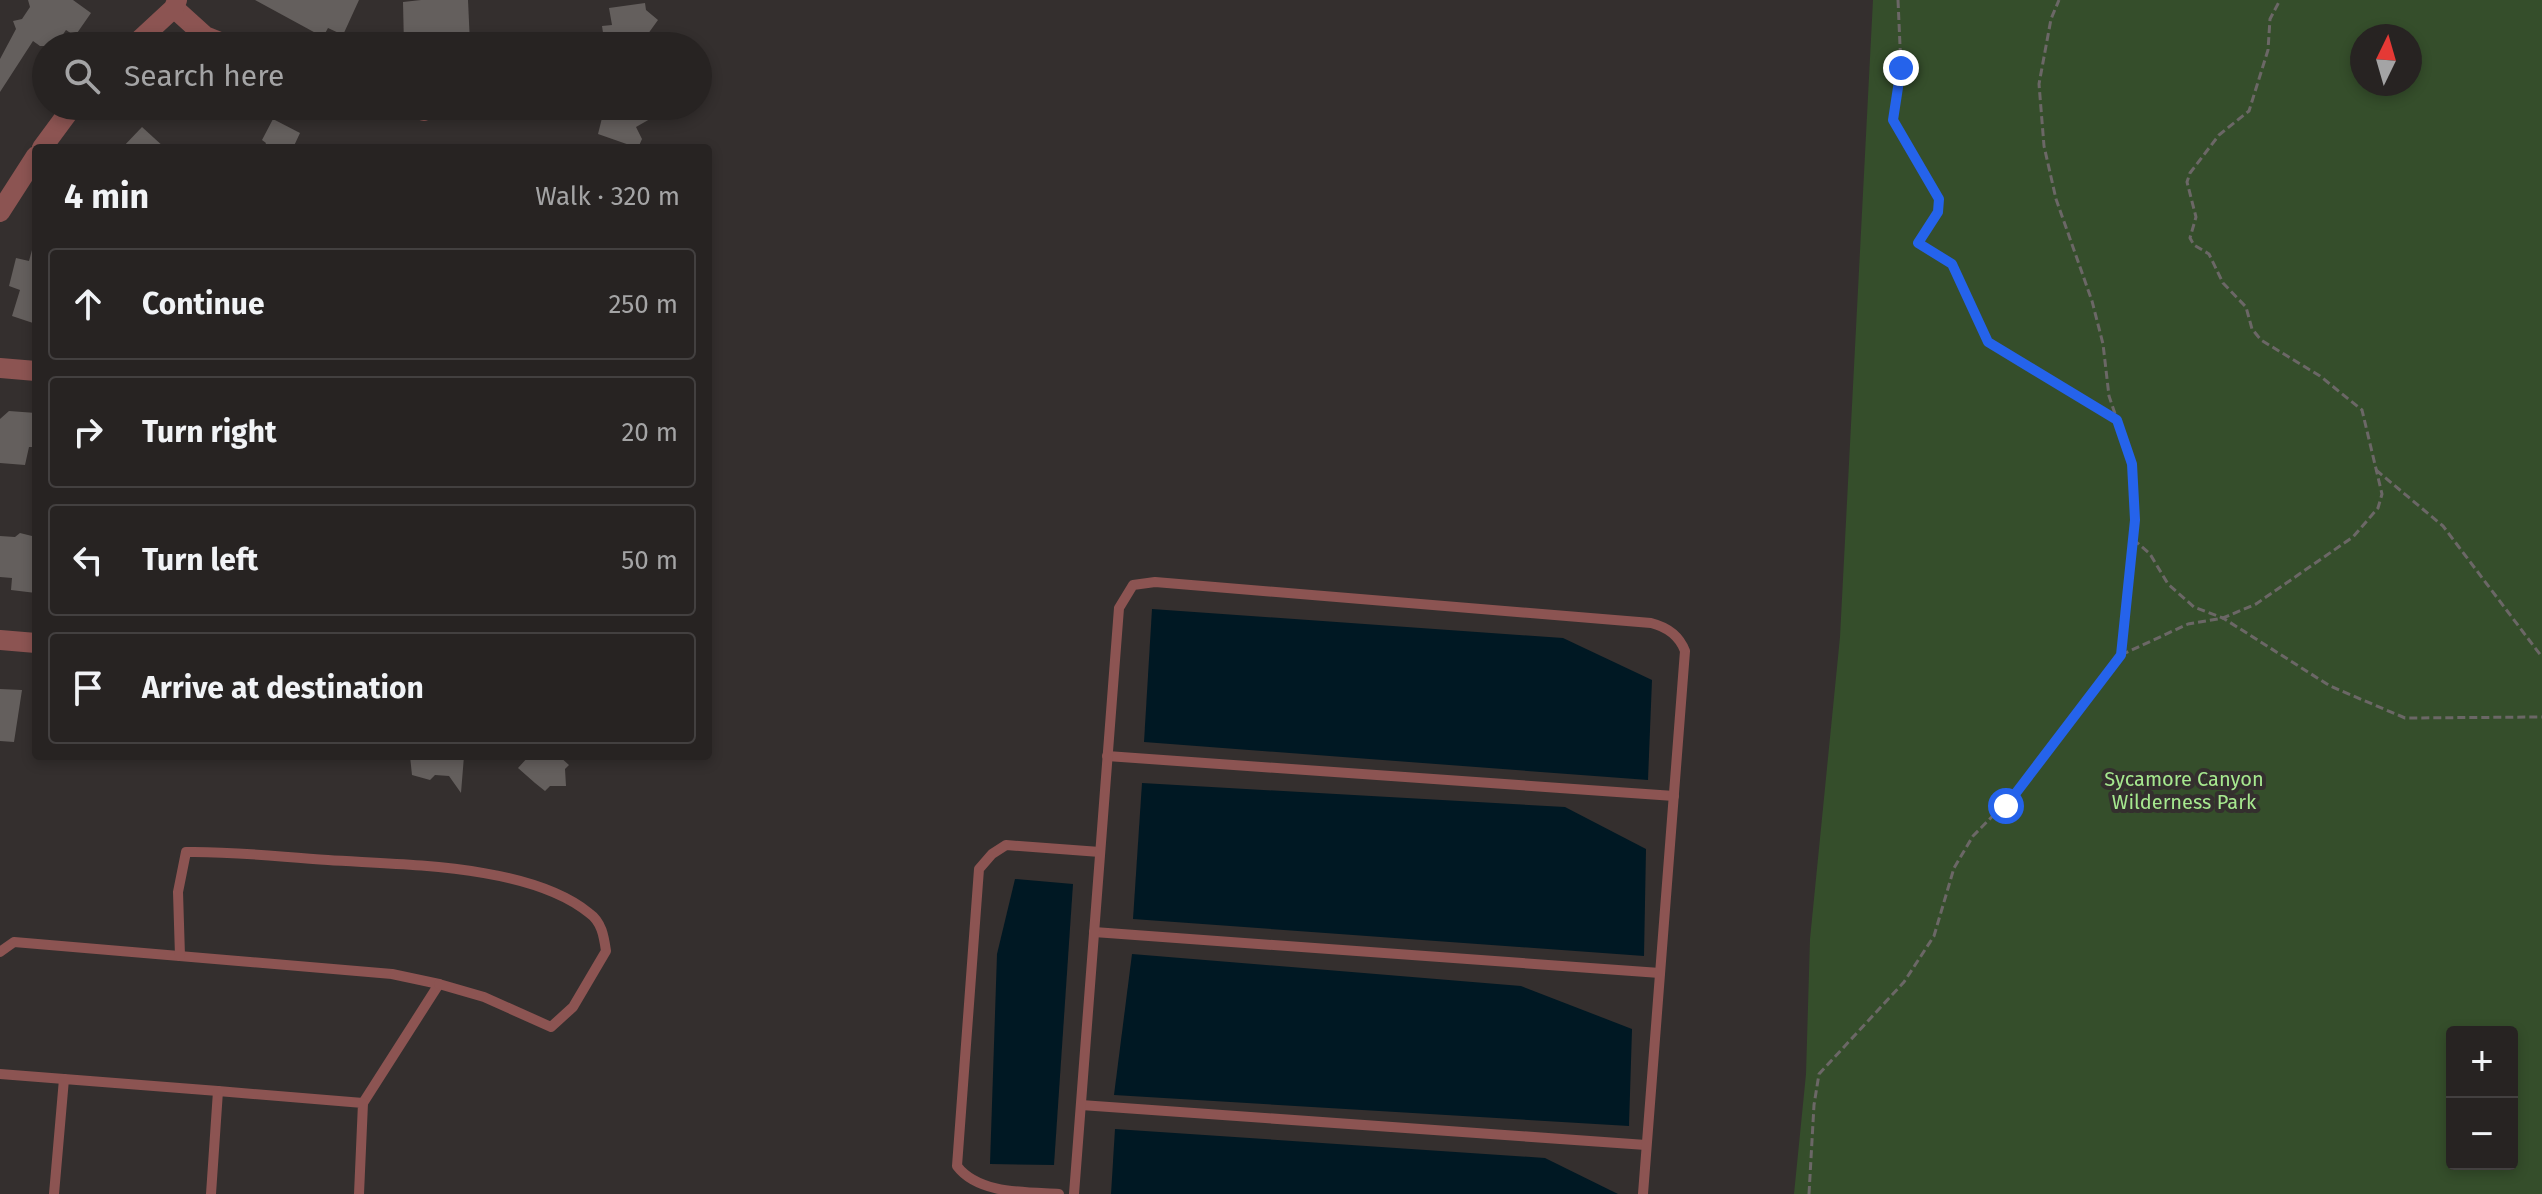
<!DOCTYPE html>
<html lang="en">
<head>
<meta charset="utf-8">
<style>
	:root { --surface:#272322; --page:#332f2f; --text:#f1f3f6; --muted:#a4a4a5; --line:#434040 }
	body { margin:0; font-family:"Fira Sans",sans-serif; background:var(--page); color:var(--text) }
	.controls { position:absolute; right:24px; bottom:24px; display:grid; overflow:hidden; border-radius:8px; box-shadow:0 4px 12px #0003 }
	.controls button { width:72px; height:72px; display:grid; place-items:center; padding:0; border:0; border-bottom:2px solid var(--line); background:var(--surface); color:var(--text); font:40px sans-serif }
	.compass { position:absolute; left:2350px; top:24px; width:72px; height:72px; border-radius:50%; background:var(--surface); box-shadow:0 4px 12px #0003; rotate:5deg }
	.stop { position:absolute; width:24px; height:24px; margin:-18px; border:6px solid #2563eb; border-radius:50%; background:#fff }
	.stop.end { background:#2563eb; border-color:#fff; box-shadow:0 2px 8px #0008 }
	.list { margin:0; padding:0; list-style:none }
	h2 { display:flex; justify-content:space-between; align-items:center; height:104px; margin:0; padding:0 32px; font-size:34px }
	h2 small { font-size:26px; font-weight:400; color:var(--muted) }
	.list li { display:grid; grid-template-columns:52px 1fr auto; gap:24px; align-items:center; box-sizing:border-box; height:112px; margin:0 16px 16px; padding:0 16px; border:2px solid var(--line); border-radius:8px }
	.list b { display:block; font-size:30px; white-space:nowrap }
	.list em { font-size:26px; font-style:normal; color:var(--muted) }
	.icon { flex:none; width:44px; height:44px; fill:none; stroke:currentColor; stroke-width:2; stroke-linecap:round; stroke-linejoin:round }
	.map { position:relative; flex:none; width:2542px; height:1194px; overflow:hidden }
	.search { position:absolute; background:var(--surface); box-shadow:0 4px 12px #0003; left:32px; top:32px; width:680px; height:88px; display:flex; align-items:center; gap:20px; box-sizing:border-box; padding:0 28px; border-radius:44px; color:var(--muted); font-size:30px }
	.panel { position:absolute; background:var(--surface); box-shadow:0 4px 12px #0003; left:32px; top:144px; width:680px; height:616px; border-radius:8px }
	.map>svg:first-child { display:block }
</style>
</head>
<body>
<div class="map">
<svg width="2542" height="1194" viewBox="0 0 2542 1194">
	<rect width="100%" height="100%" fill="#342f2e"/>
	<path fill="#354e2b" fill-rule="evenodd" d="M1873 0H2542V1194H1794L1806 1074 1810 939 1840 637ZM2362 36H2410V84H2362ZM2452 1032H2512V1164H2452Z"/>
	<g fill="#001823">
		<path d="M1152 609 1563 638 1652 680 1648 780 1144 742Z"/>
		<path d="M1142 783 1565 807 1646 849 1644 956 1133 919Z"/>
		<path d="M1015 879 1073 884 1054 1165 990 1164 997 954Z"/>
		<path d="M1132 954 1521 986 1632 1029 1629 1126 1114 1095Z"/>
		<path d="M1115 1129 1545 1158 1618 1194H1111Z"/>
	</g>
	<g fill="#645f5d">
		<path d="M28 0H73L91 13 75 36 66 30 55 46H40L33 41 0 92V59L16 29 13 21 22 19 30 7Z"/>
		<path d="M255 0H359L343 35 328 28 323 37Z"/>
		<path d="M421 0H468L470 44 404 46 403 2Z"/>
		<path d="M645 3 646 10 658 20 645 38 625 41 626 46H605L602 26 612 25 609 8Z"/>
		<path d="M605 106H655L650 119 636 127 642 139 638 148 598 134Z"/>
		<path d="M273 119 300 133 293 148H264L266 143 262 140Z"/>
		<path d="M142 127 165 148H122Z"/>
		<path d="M32 250 36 251V324L12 316 20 290 9 286 16 258 29 261Z"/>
		<path d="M9 411 36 413 34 447H29L25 465 0 463V419Z"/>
		<path d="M20 533 36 537V593L11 590 12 578 0 577V536L15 537Z"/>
		<path d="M0 689 22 690 14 742 0 741Z"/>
		<path d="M410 756H464L461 793 449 776 435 775 430 780 412 775Z"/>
		<path d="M529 756H559L569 765 565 769 566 786H550L545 791 535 783 518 768Z"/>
	</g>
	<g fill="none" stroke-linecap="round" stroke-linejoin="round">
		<g stroke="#6b6766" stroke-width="3" stroke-dasharray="8 4" stroke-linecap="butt">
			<path d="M1898 0 1901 68 1893 120 1939 199 1938 212 1918 243 1952 264 1988 342 2117 420"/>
			<path d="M2376 470 2443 526 2542 657"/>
			<path d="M2133 539 2150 554 2168 584 2194 607 2223 618 2330 686 2405 718 2542 717"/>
			<path d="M2121 655 2188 624 2223 618 2256 604 2353 537 2378 508 2382 494 2362 410 2320 376 2261 340 2252 329 2246 307 2223 283 2209 254 2194 245 2190 238 2196 217 2187 182 2190 173 2219 135 2249 111 2268 50 2270 19 2280 0"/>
			<path d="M1809 1194 1814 1105 1819 1074 1904 982 1934 936 1954 868 1973 836 2031 777 2121 655 2135 520 2132 464 2109 396 2103 344 2092 301 2056 199 2044 146 2039 84 2051 19 2059 0"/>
		</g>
		<g stroke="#8c5452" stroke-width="10">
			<path d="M1107 756 1674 796"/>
			<path d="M1094 932 1660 973"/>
			<path d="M0 952 14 942 392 974 439 984 363 1103"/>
			<path d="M180 956 178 892 186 852C234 851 280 857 328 860 402 865 529 864 589 913 602 922 604 937 606 951L573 1007 551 1027 484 997 439 984"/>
			<path d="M0 1074 64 1079"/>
			<path d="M1081 1105 1646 1145"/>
			<path d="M54 1194 64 1079 218 1091"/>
			<path d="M211 1194 218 1091 363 1103 359 1194"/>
			<path d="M1059 1194C1025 1192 978 1194 957 1166L979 869 992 854 1006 845 1100 852"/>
			<path d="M1074 1194 1119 608 1133 585 1155 582 1651 623C1667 627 1679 635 1685 651L1643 1194"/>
		</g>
		<g stroke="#8c5452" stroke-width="20">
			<path d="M174 8 205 36 230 46"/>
			<path d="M133 46 174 8 177 0"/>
			<path d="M407 106 424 111 435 106"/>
			<path d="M42 148 73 106"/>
			<path d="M0 212 36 156"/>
			<path d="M0 368 36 371"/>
			<path d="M0 640 36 643"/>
		</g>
	</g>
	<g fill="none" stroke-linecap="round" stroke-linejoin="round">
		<path stroke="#2563eb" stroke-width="10" d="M1901 68 1893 120 1939 199 1938 212 1918 243 1952 264 1988 342 2117 420 2132 464 2135 520 2121 655 2006 806"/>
	</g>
	<g text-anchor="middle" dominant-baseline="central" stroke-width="8" stroke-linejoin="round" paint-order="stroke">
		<g font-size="20" fill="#a6e88f" stroke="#342f2e">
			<text x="2184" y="779">Sycamore Canyon<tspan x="2184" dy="23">Wilderness Park</tspan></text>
		</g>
	</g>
</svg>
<div class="controls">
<button>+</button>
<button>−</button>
</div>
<svg class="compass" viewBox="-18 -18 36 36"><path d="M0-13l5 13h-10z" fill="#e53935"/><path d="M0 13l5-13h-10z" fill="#a4a4a5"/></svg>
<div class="stop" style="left:2006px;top:806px"></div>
<div class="stop end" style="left:1901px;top:68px"></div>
<div class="search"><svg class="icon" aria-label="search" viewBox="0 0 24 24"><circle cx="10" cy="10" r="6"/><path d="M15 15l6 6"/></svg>Search here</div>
<section class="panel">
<h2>4 min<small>Walk · 320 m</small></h2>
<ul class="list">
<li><svg class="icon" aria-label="ahead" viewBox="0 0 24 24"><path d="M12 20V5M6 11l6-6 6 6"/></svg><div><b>Continue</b></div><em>250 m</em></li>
<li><svg class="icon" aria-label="right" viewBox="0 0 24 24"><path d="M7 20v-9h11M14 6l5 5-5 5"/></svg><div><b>Turn right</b></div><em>20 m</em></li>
<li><svg class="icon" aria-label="left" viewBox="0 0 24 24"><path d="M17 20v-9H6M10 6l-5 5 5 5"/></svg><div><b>Turn left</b></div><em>50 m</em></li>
<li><svg class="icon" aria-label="arrive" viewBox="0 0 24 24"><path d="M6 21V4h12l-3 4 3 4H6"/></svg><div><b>Arrive at destination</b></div></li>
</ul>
</section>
</div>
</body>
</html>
